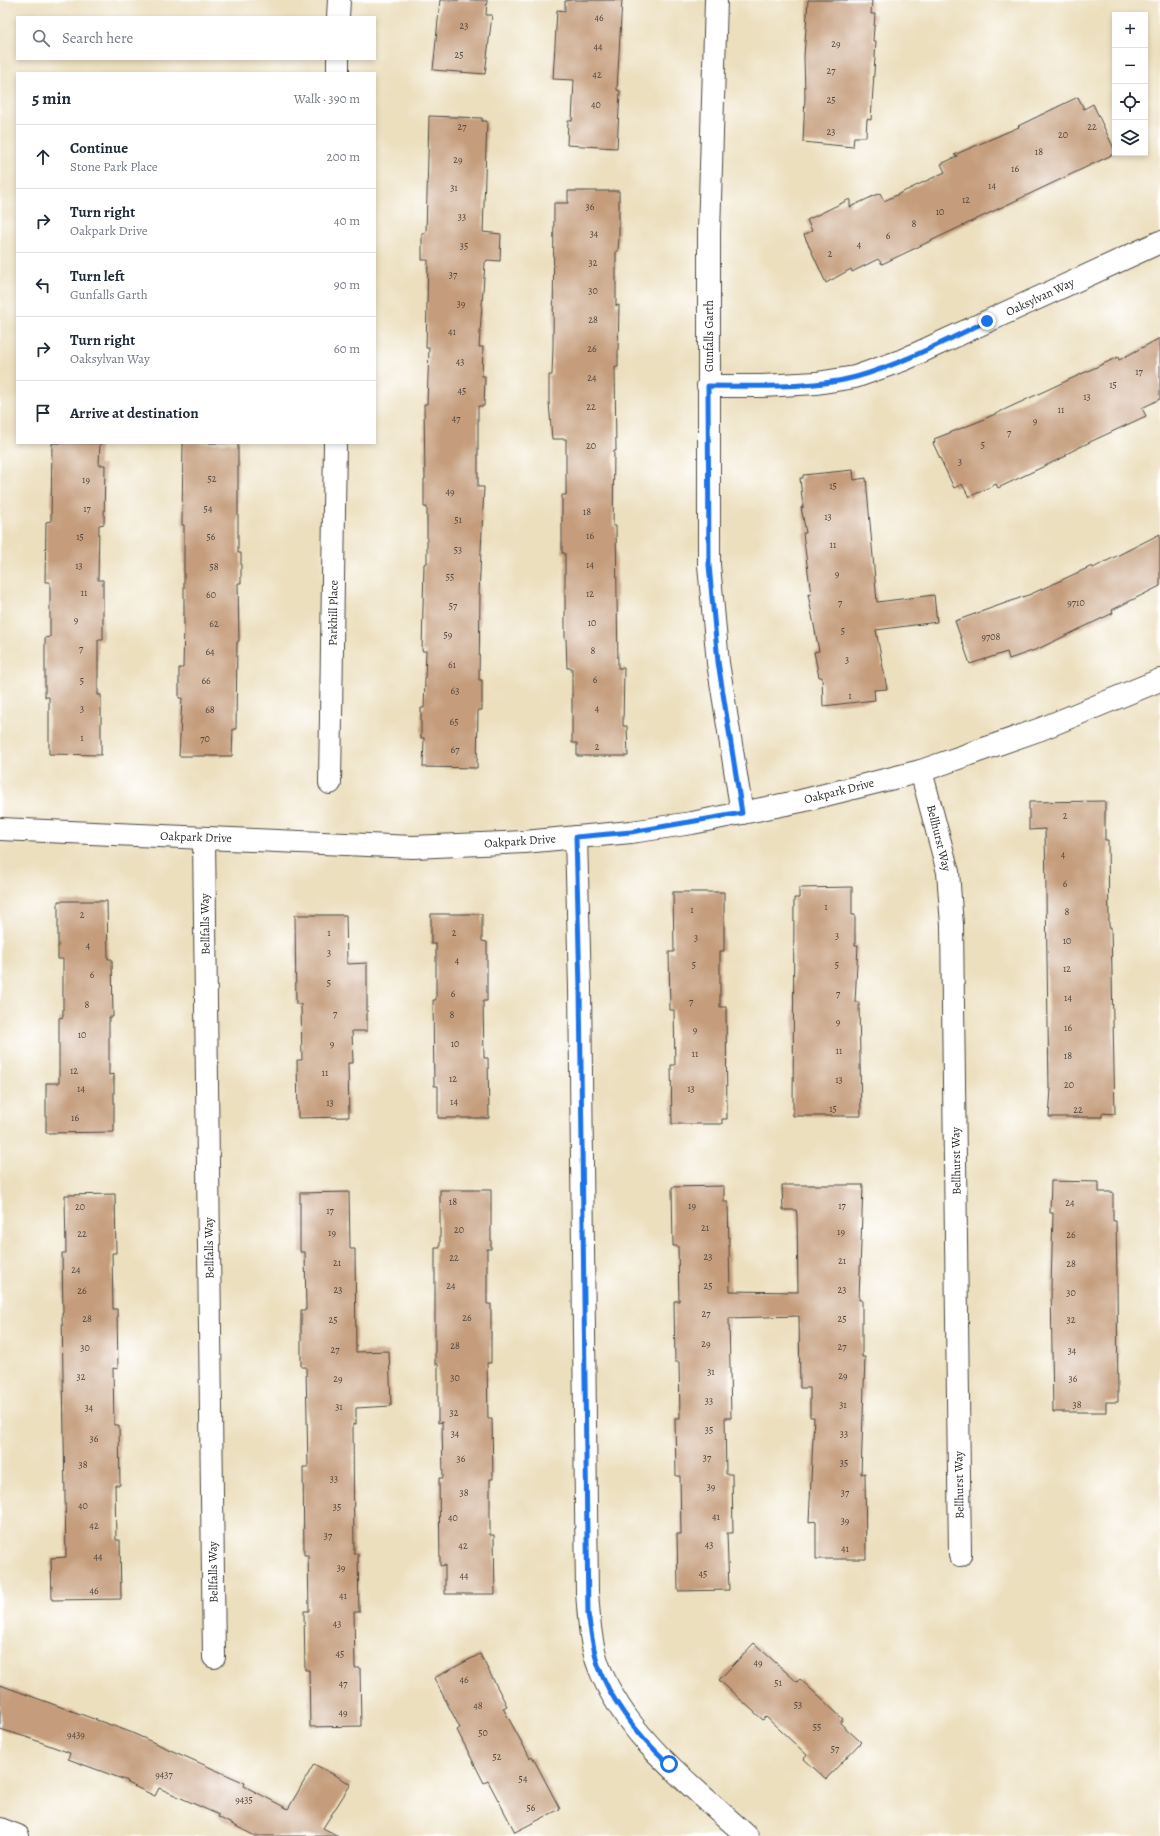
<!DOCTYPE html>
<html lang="en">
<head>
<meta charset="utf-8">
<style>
	:root { --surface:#fff; --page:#f2f2f3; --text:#1f2937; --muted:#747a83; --line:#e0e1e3 }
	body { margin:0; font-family:Alegreya,serif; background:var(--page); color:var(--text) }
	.controls { position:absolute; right:12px; top:12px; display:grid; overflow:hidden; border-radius:0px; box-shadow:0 2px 6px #0003 }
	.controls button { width:36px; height:36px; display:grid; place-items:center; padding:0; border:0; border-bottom:1px solid var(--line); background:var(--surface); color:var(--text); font:20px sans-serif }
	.stop { position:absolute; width:12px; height:12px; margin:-9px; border:3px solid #1a73e8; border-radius:50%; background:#fff }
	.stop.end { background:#1a73e8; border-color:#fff; box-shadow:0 1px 4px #0008 }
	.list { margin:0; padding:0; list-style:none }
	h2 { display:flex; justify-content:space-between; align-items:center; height:52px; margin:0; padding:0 16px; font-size:17px }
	h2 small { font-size:13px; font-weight:400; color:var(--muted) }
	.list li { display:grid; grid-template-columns:26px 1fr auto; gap:12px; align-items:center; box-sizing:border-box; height:64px; padding:0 16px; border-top:1px solid var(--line) }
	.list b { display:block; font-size:15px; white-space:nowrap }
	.list p { margin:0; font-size:13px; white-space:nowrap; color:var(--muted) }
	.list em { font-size:13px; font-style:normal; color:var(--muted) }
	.icon { flex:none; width:22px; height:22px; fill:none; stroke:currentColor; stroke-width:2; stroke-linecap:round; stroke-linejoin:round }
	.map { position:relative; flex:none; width:1160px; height:1836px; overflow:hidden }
	.search { position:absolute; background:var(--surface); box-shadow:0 2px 6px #0003; left:16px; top:16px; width:360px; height:44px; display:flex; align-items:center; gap:10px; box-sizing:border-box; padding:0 14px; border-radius:0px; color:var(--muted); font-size:15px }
	.panel { position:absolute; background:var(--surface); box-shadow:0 2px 6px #0003; left:16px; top:72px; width:360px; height:372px; border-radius:0px }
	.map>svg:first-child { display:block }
</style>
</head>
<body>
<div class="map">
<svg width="1160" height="1836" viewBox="0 0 1160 1836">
	<rect width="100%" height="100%" fill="#fff"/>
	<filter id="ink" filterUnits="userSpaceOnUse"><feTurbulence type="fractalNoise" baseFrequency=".025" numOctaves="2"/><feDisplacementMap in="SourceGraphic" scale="8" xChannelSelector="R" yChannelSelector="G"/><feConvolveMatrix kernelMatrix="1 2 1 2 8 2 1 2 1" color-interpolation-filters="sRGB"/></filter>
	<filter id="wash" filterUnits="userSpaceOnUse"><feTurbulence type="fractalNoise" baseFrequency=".012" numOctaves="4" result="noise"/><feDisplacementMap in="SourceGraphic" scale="16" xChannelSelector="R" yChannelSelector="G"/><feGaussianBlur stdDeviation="0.9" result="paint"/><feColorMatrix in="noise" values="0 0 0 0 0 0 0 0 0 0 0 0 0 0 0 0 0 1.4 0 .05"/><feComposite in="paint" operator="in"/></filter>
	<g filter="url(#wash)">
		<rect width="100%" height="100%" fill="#ecdfbe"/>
		<g id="blocks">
			<g fill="#c59d7c">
				<path d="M440 0H487L486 15H492L485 74 433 70Z"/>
				<path d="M571 0H622L617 90 620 91 617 148 567 145 568 121H572L574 80 553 79 557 10 565 11V1Z"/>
				<path d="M808 0H872L871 14H875L873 41H876L871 120 867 119 866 137H854L853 147 803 142 805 96 804 56Z"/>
				<path d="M1078 97 1084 109 1093 104 1116 153 882 264 878 259 852 272 851 269 826 283 804 235 812 231 807 220 850 199V207L880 193 884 201 945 172 941 164 958 156 954 155 1019 127 1018 126Z"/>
				<path d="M429 116 482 118V121H487L483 232 501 234 500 261 487 260 485 263 479 347H483L482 376H485L484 406H478V487H484L479 594H480L479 680H482V710H478L477 768 423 767 424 738H421V708H424L426 651H422L424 564 427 563V507H424V479H425L424 404H427L429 348H426L428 260H422V233H426Z"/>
				<path d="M568 191H619V238L618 251H616V306L619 305 618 354V367H615L616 451H614L613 526H616L618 668H624L623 726H627L628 756H577V743H572V668H567L566 639H565V553H562V495H566V439H552L549 402V375H552L553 347 554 203H568Z"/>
				<path d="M1160 338V399L1142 408 1146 416 1092 441 1066 454V456L998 488 996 484 969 497 962 484 954 488 933 443 935 442 934 439 980 421 1118 357 1119 360Z"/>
				<path d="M52 443H100L99 465H105L104 524 99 525 98 580H103V640H98V695H101V755L49 754V697H45V638L50 637V582H45L46 522 51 521Z"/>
				<path d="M183 443H238V553H241V583H238L239 641 237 642 236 729H233L232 756H179L182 698H179V668H183L184 626V525H182Z"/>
				<path d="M853 470 854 480 866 478 877 602 934 595 937 622 876 630 887 689 874 690 875 700 823 706 822 677H819L814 652 819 651 808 594 811 595 803 533H806L801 507 803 508 800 478H803V475Z"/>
				<path d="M1160 534V586L1112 610 1113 613 1038 649 1009 659 1007 652 970 664 955 621 1031 594 1092 566 1093 568Z"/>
				<path d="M1105 801V840H1108L1109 927H1111L1115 1114 1102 1113V1117H1049L1051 1089H1049L1045 829 1029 830V802Z"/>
				<path d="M852 887V915H855V945H858L855 1002H859L861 1116H793L794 898H799V888Z"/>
				<path d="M673 892H724V951H720V1007H726L727 1119H722V1124H672L671 1065H675L674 1010H670L669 952H674Z"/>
				<path d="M58 901H107L108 959H112L113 1017H109V1075L114 1074V1132L46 1133V1083H59V1018L63 1017V959H58Z"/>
				<path d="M431 914H482V941L487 942V1001H483L484 1058H488L489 1118H438V1086H434L433 1000H436V944H431Z"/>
				<path d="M295 915H346L347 964 367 963V1031H352L353 1063H348L349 1117 298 1118 297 1060H302L301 1004H296Z"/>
				<path d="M1051 1181 1099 1182V1192H1113V1221H1116L1117 1278 1118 1402H1106V1412H1053L1051 1287 1053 1213H1050Z"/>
				<path d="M782 1185H863L859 1300H862V1357H865L861 1474 865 1473 866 1559H816V1521L809 1522 814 1417H810V1388H800L799 1316 729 1318 731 1418H725L726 1474H732L733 1533H727L729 1590 678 1591 677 1534H681L680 1476H676L675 1418H680L679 1362H675L674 1301H679L678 1246H673L672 1187 724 1186V1202H728L730 1291 798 1292 797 1215 796 1210H783Z"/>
				<path d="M440 1190H491V1249H487V1304H491V1363H487L488 1419H492L493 1479H490V1535H494L495 1594H445V1565L440 1566 439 1478H443L442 1422 438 1423V1364H435V1248H440Z"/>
				<path d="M349 1192 350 1249H355L356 1352 389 1351 391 1406 356 1408V1424H353L354 1554H358L359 1612H354L355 1668H360L361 1726 310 1727 309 1670H305L304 1611H309L308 1555H304L303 1467H308L306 1367H301V1310H306L305 1252H300V1193Z"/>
				<path d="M115 1194 116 1253H112L113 1309H117L118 1369 113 1368 114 1425H119L120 1485H115L116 1540H120L121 1599 52 1600 51 1558 66 1557 62 1313H63L62 1253H66L65 1195Z"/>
				<path d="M754 1643 797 1682 800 1679 843 1719 840 1723 861 1742 826 1779 804 1759 807 1755 766 1717 763 1720 719 1680Z"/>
				<path d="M480 1654 507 1706 503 1708 530 1758 532 1756 560 1809 515 1832 488 1781 484 1783 457 1730 460 1728 434 1678Z"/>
				<path d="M0 1685 130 1732 245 1783 244 1786 288 1809 314 1764 351 1784 323 1828 338 1836H255L218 1817 219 1815 159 1788 155 1796 127 1783 128 1781 68 1759 70 1753 29 1738 0 1729Z"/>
			</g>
		</g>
	</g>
	<g filter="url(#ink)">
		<use href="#blocks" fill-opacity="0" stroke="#484641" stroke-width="1"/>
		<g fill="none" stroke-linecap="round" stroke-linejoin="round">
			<g stroke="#484641" stroke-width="24">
				<g id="minor">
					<path d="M716 0 709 233V565L718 663 742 813"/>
					<path d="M338 17 339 0"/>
					<path d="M338 73V59"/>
					<path d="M708 386H762L817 383 855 377 903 360 1160 242"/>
					<path d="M921 771 948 872 952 925 960 1555"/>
					<path d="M330 783 335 443"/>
					<path d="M0 829 413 847 524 842 631 832 692 823 801 801 921 771 1041 729 1160 680"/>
					<path d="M576 837 580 988 587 1592C589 1617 590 1644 599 1667 627 1739 692 1785 747 1836"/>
					<path d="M204 838 214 1657"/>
				</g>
			</g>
			<g stroke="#484641" stroke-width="24">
				<path id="tertiary" d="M0 1829 18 1836"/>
			</g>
			<use href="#minor" stroke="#fff" stroke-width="22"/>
			<use href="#tertiary" stroke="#fff" stroke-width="22"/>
		</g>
	</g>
	<g fill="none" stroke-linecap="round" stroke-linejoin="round" filter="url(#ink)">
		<path stroke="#1a73e8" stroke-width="5" d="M669 1764C639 1736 612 1704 598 1665 593 1649 591 1631 588 1614L580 988 576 837 631 832 742 813 718 662 709 565 708 386C754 386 812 389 856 377 902 364 945 341 987 321"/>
	</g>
	<g text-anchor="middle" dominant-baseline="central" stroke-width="4" stroke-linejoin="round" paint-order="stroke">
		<g font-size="10" fill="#52483f">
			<text x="599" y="17">46</text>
			<text x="464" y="25">23</text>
			<text x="836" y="43">29</text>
			<text x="598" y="46">44</text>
			<text x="459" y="54">25</text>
			<text x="831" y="70">27</text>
			<text x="597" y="74">42</text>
			<text x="831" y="99">25</text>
			<text x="596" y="104">40</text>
			<text x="462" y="126">27</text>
			<text x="1092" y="126">22</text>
			<text x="831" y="131">23</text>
			<text x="1063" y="134">20</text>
			<text x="1039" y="151">18</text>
			<text x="458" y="159">29</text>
			<text x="1015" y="168">16</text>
			<text x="992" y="185">14</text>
			<text x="454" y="187">31</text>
			<text x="966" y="199">12</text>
			<text x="590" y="206">36</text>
			<text x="940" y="211">10</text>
			<text x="462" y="216">33</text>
			<text x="914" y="223">8</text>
			<text x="594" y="233">34</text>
			<text x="888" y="235">6</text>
			<text x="859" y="244">4</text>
			<text x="464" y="245">35</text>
			<text x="830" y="253">2</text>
			<text x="593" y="262">32</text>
			<text x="453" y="274">37</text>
			<text x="593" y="290">30</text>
			<text x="461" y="303">39</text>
			<text x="593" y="319">28</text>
			<text x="452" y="331">41</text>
			<text x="592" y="348">26</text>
			<text x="460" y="361">43</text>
			<text x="1139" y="371">17</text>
			<text x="592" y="377">24</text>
			<text x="1113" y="384">15</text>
			<text x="462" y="390">45</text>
			<text x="1087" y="396">13</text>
			<text x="591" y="406">22</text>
			<text x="1061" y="409">11</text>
			<text x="456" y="418">47</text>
			<text x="1035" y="420">9</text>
			<text x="1009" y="432">7</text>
			<text x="983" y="444">5</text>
			<text x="591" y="445">20</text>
			<text x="960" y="461">3</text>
			<text x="212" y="478">52</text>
			<text x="86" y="479">19</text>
			<text x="833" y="485">15</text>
			<text x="450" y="491">49</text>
			<text x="87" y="508">17</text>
			<text x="208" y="508">54</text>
			<text x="587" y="511">18</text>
			<text x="828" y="516">13</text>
			<text x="458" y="519">51</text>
			<text x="590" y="535">16</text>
			<text x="80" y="536">15</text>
			<text x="211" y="536">56</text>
			<text x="833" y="544">11</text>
			<text x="458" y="549">53</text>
			<text x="590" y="564">14</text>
			<text x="79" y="565">13</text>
			<text x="214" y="566">58</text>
			<text x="837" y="573">9</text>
			<text x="450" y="576">55</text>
			<text x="84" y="592">11</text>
			<text x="590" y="593">12</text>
			<text x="211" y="594">60</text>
			<text x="840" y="602">7</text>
			<text x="1076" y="602">9710</text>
			<text x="453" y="605">57</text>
			<text x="76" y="619">9</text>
			<text x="592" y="622">10</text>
			<text x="214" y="623">62</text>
			<text x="843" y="630">5</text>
			<text x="448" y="634">59</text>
			<text x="991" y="636">9708</text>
			<text x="81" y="648">7</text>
			<text x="593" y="650">8</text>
			<text x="210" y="651">64</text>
			<text x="847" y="659">3</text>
			<text x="452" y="664">61</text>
			<text x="595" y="679">6</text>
			<text x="82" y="680">5</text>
			<text x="206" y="680">66</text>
			<text x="455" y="690">63</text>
			<text x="850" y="695">1</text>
			<text x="82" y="708">3</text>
			<text x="597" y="708">4</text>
			<text x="210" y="709">68</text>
			<text x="454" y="721">65</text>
			<text x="82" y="737">1</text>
			<text x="205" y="738">70</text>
			<text x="597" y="746">2</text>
			<text x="455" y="749">67</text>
			<text x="1065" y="815">2</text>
			<text x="1063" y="854">4</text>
			<text x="1065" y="883">6</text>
			<text x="826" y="906">1</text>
			<text x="692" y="909">1</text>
			<text x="1067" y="911">8</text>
			<text x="82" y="914">2</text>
			<text x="329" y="932">1</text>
			<text x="454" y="932">2</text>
			<text x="837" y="935">3</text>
			<text x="696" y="937">3</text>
			<text x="1067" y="940">10</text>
			<text x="88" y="945">4</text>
			<text x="329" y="952">3</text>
			<text x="457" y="960">4</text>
			<text x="694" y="964">5</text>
			<text x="837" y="964">5</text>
			<text x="1067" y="968">12</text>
			<text x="92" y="974">6</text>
			<text x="329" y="982">5</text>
			<text x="453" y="993">6</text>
			<text x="838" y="993">7</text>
			<text x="1068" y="997">14</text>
			<text x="691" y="1001">7</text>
			<text x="87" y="1004">8</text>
			<text x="335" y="1013">7</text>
			<text x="452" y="1014">8</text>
			<text x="838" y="1021">9</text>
			<text x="1068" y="1027">16</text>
			<text x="695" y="1029">9</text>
			<text x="82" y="1034">10</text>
			<text x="332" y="1043">9</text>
			<text x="455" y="1043">10</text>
			<text x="839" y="1050">11</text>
			<text x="695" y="1053">11</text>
			<text x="1068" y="1055">18</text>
			<text x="74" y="1070">12</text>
			<text x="325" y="1072">11</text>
			<text x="453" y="1078">12</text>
			<text x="839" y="1079">13</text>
			<text x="1069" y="1084">20</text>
			<text x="81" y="1088">14</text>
			<text x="691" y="1088">13</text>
			<text x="454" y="1101">14</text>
			<text x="330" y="1102">13</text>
			<text x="833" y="1108">15</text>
			<text x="1078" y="1109">22</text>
			<text x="75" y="1117">16</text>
			<text x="453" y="1201">18</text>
			<text x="1070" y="1202">24</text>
			<text x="692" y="1205">19</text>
			<text x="842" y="1205">17</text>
			<text x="80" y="1206">20</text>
			<text x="330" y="1210">17</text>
			<text x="705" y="1227">21</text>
			<text x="459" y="1229">20</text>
			<text x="841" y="1231">19</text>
			<text x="332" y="1232">19</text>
			<text x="82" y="1233">22</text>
			<text x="1071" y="1234">26</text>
			<text x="708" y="1256">23</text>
			<text x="454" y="1257">22</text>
			<text x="842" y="1260">21</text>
			<text x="337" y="1262">21</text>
			<text x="1071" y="1263">28</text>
			<text x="76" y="1269">24</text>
			<text x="451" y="1285">24</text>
			<text x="708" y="1285">25</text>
			<text x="338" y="1289">23</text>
			<text x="842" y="1289">23</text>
			<text x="82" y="1290">26</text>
			<text x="1071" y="1292">30</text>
			<text x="706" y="1313">27</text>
			<text x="467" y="1317">26</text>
			<text x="87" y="1318">28</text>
			<text x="842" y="1318">25</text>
			<text x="333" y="1319">25</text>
			<text x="1071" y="1319">32</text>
			<text x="706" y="1343">29</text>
			<text x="455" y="1345">28</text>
			<text x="842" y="1346">27</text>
			<text x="85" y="1347">30</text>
			<text x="335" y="1349">27</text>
			<text x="1072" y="1350">34</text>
			<text x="711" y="1371">31</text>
			<text x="843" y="1375">29</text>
			<text x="81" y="1376">32</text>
			<text x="455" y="1377">30</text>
			<text x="338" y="1378">29</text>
			<text x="1073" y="1378">36</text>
			<text x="709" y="1400">33</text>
			<text x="843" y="1404">31</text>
			<text x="1077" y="1404">38</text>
			<text x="339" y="1406">31</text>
			<text x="89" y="1407">34</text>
			<text x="454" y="1412">32</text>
			<text x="709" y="1429">35</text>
			<text x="455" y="1433">34</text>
			<text x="844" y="1433">33</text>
			<text x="94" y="1438">36</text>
			<text x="707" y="1457">37</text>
			<text x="461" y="1458">36</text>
			<text x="844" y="1462">35</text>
			<text x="83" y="1464">38</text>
			<text x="334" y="1478">33</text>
			<text x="711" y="1486">39</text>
			<text x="464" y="1492">38</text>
			<text x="845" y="1492">37</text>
			<text x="83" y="1505">40</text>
			<text x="337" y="1506">35</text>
			<text x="716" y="1516">41</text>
			<text x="453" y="1517">40</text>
			<text x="845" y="1520">39</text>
			<text x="94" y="1525">42</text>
			<text x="328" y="1535">37</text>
			<text x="709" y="1544">43</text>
			<text x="463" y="1545">42</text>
			<text x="845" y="1548">41</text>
			<text x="98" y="1556">44</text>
			<text x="341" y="1567">39</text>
			<text x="703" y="1573">45</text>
			<text x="464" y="1575">44</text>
			<text x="94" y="1590">46</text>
			<text x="343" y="1595">41</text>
			<text x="337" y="1623">43</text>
			<text x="340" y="1653">45</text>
			<text x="758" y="1662">49</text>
			<text x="464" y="1679">46</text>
			<text x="778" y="1682">51</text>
			<text x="343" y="1683">47</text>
			<text x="798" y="1704">53</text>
			<text x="478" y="1705">48</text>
			<text x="343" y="1712">49</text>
			<text x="817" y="1726">55</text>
			<text x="483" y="1732">50</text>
			<text x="76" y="1734">9439</text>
			<text x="835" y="1748">57</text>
			<text x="497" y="1756">52</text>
			<text x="164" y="1774">9437</text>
			<text x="523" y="1778">54</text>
			<text x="244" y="1799">9435</text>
			<text x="531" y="1807">56</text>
		</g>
		<g font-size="12" fill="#2b2b2b" stroke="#fff">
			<text transform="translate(1040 297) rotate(-25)">Oaksylvan Way</text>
			<text transform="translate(709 336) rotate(-90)">Gunfalls Garth</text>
			<text transform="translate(333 613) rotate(-89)">Parkhill Place</text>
			<text transform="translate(839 791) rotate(-14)">Oakpark Drive</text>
			<text transform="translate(196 837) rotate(2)">Oakpark Drive</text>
			<text transform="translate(939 838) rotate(76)">Bellhurst Way</text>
			<text transform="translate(520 841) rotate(-4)">Oakpark Drive</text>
			<text transform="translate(205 924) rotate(-91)">Bellfalls Way</text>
			<text transform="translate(956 1161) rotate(-91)">Bellhurst Way</text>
			<text transform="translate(209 1248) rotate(-91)">Bellfalls Way</text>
			<text transform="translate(959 1485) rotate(-91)">Bellhurst Way</text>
			<text transform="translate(213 1572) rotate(-91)">Bellfalls Way</text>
		</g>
	</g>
</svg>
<div class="controls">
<button>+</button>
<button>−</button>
<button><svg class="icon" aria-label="locate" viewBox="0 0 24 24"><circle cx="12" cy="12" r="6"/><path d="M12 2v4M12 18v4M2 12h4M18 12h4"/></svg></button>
<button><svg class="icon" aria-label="layers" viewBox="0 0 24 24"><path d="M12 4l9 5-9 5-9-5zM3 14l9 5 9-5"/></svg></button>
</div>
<div class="stop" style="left:669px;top:1764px"></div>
<div class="stop end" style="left:987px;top:321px"></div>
<div class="search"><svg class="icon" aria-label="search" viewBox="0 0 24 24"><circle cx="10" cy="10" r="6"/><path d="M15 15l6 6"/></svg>Search here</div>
<section class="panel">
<h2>5 min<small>Walk · 390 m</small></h2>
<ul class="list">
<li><svg class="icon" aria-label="ahead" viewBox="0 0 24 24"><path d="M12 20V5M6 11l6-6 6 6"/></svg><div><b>Continue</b><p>Stone Park Place</p></div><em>200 m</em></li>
<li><svg class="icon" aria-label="right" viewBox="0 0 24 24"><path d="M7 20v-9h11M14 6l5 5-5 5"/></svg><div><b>Turn right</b><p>Oakpark Drive</p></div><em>40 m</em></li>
<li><svg class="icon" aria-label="left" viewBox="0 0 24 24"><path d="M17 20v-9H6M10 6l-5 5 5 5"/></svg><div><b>Turn left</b><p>Gunfalls Garth</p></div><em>90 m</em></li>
<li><svg class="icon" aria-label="right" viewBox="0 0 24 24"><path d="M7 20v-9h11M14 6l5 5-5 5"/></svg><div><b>Turn right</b><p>Oaksylvan Way</p></div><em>60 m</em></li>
<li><svg class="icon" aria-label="arrive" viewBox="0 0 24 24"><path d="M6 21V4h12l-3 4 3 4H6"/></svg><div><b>Arrive at destination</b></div></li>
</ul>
</section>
</div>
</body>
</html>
